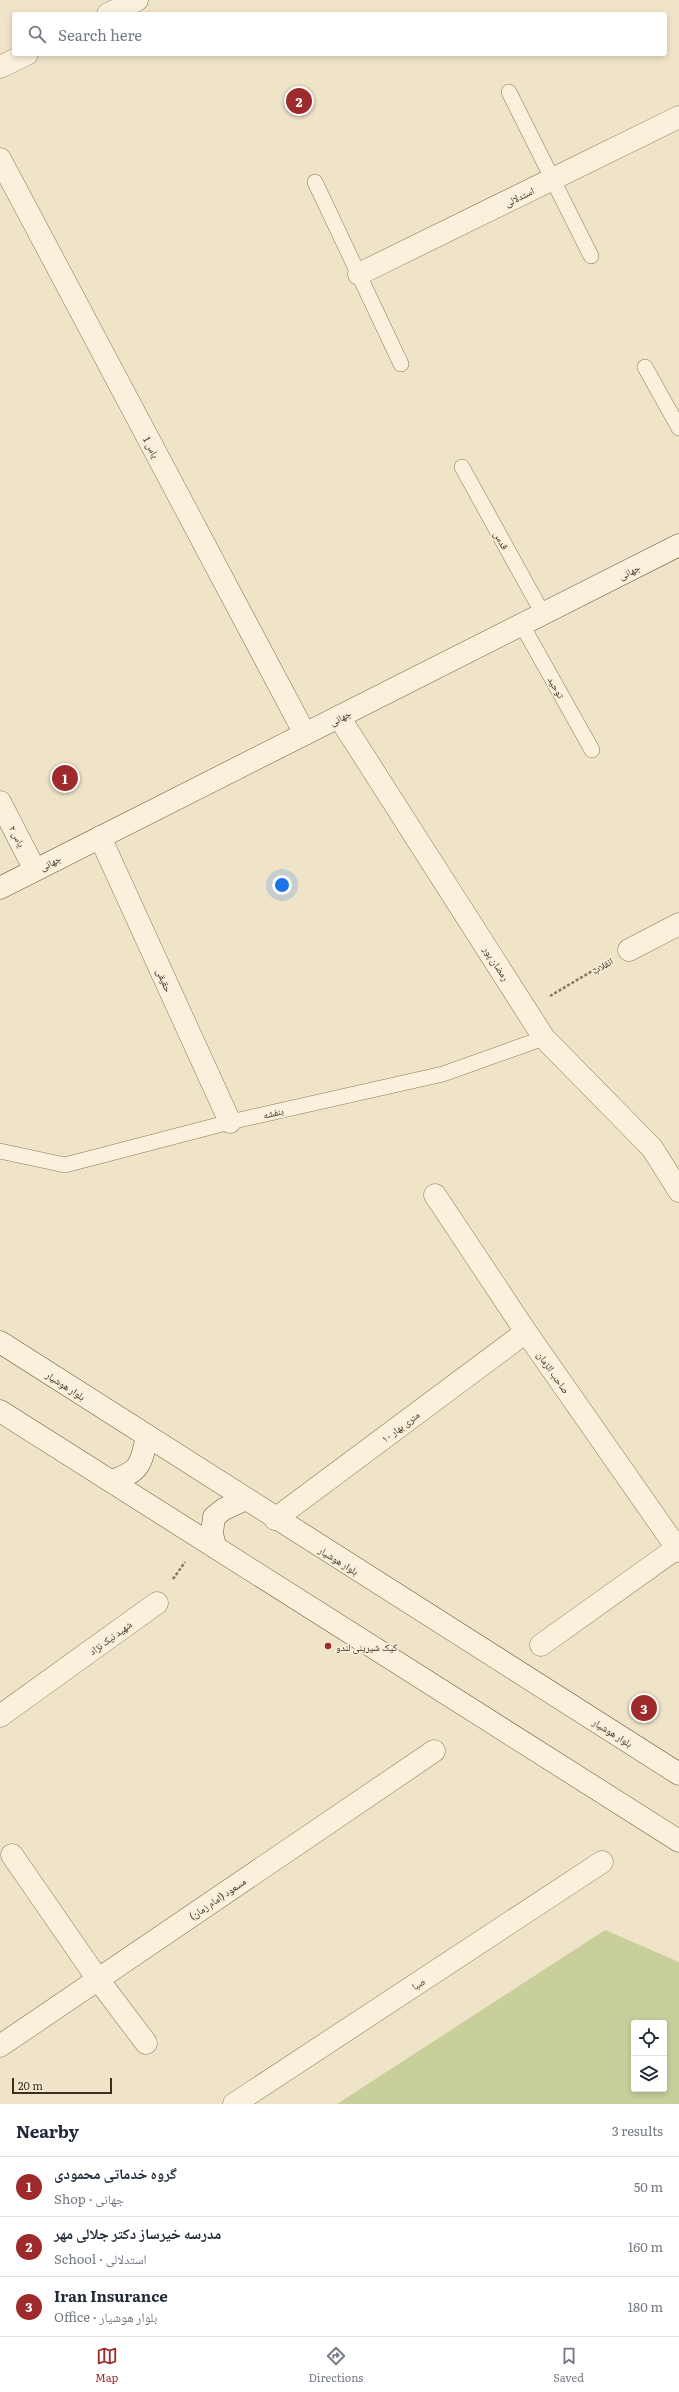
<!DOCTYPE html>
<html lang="en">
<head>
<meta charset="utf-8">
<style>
	:root { --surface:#fff; --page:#f6f6f7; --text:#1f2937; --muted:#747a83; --line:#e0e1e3; --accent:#9e2a2b }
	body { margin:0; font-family:Literata,"Noto Naskh Arabic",serif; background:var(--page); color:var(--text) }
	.controls { position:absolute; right:12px; bottom:12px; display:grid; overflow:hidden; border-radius:4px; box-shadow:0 2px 6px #0003 }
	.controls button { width:36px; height:36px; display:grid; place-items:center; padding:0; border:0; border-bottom:1px solid var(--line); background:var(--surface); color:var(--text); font:20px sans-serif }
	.scale { position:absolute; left:12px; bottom:10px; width:100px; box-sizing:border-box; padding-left:4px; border:2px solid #3d2e20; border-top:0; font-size:11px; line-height:14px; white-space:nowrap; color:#3d2e20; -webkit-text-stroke:3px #f7eed8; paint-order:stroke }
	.you { position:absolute; left:282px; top:885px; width:14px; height:14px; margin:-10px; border:3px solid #fff; border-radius:50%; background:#1a73e8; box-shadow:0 0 0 6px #1a73e833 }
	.badge { display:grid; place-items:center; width:26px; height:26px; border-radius:50%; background:var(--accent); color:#fff; font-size:13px; font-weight:700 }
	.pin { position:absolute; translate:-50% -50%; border:2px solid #fff; box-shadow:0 1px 4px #0006 }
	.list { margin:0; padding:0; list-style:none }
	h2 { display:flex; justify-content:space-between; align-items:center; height:52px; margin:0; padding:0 16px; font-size:17px }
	h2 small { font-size:13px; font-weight:400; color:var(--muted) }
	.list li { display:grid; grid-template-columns:26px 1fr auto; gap:12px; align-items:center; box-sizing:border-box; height:60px; padding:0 16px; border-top:1px solid var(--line) }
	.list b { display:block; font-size:15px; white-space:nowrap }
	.list p { margin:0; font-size:13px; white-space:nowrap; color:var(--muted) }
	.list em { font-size:13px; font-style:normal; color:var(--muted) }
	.icon { flex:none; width:22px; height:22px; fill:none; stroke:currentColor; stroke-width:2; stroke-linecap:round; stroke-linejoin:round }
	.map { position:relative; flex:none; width:679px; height:2104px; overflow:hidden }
	.search { position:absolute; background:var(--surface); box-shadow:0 2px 6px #0003; left:12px; right:12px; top:12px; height:44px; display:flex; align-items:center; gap:10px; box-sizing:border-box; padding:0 14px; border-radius:4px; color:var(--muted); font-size:15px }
	.sheet { height:232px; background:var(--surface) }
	nav { display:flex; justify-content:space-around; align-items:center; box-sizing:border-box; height:56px; border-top:1px solid var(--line); background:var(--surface); font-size:11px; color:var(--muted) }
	nav a { display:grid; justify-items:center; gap:2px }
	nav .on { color:var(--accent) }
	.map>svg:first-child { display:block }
</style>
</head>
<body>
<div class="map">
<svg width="679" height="2104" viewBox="0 0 679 2104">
	<rect width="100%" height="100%" fill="#f0e4c8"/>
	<path fill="#c9cf9b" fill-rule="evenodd" d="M605 1930 679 1962V2104H337ZM634 2023H664V2089H634Z"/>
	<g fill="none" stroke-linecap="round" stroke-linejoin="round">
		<g stroke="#8d765c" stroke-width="16">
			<g id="lane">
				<path d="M509 92 591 256"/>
				<path d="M315 182 401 364"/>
				<path d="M645 367 679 428"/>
				<path d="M462 467 543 614"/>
				<path d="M522 625 592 750"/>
				<path d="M0 1151 65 1165 230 1122 443 1074 544 1038"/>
			</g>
		</g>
		<g stroke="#8d765c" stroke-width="23">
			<g id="street">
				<path d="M108 14 137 0"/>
				<path d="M0 67 27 54"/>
				<path d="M0 159 305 734"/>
				<path d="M359 274 679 117"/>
				<path d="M339 717 544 1038 652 1148 679 1191"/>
				<path d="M0 802 35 870"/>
				<path d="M100 837 230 1122"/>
				<path d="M629 950 679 924"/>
				<path d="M435 1195 526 1332 679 1551"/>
				<path d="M275 1519 526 1332"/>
				<path d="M541 1645 677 1548"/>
				<path d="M0 1716 157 1603"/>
				<path d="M12 1855 97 1978 146 2043"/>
				<path d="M0 2046 434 1751"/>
				<path d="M234 2104 602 1862"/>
			</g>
		</g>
		<g stroke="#6f573f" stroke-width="23">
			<g id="secondary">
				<path d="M0 888 679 545"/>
				<path d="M0 1342 679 1774"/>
				<path d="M0 1411 679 1841"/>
				<path d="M111 1481C140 1472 141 1465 147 1436"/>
				<path d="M215 1547 212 1533 214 1517 224 1509 246 1499"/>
			</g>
		</g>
		<g stroke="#8d765c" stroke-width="2.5" stroke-dasharray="3 2" stroke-linecap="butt">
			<path d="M550 996 604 964"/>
			<path d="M173 1579 185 1562"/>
		</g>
		<use href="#lane" stroke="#faf1dc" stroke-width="15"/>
		<use href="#street" stroke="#faf1dc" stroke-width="22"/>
		<use href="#secondary" stroke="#faf1dc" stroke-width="22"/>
	</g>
	<circle fill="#9e2a2b" stroke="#f7eed8" stroke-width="1.5" cx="328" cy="1646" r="4"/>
	<g text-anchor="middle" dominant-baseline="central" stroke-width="3.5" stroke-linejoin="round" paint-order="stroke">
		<g font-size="10" fill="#3d2e20" stroke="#f7eed8">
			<text transform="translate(519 196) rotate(-26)">استدلالی</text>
			<text transform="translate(152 447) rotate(62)">یاس 1</text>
			<text transform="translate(502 540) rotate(61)">قدس</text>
			<text transform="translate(629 571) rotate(-27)">جهانی</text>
			<text transform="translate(557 687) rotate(61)">توحید</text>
			<text transform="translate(340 717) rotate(-27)">جهانی</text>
			<text transform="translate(18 836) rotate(63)">یاس ۲</text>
			<text transform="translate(50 862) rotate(-27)">جهانی</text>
			<text transform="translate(497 963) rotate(57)">رمضان پور</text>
			<text transform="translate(602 965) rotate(-30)">انقلاب</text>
			<text transform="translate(165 980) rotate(66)">حقیقی</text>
			<text transform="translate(273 1112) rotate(-13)">بنفشه</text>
			<text transform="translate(554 1372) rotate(55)">صاحب الزمان</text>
			<text transform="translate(66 1385) rotate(33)">بلوار هوشیار</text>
			<text transform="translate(400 1426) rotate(-37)">۱۰ متری بهار</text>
			<text transform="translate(339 1560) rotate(32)">بلوار هوشیار</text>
			<text transform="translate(110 1637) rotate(-36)">شهید نیک نژاد</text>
			<text transform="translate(613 1732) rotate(32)">بلوار هوشیار</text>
			<text transform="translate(217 1898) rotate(-34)">مسعود (امام زمان)</text>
			<text transform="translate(418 1983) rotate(-33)">صبا</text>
		</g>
		<g font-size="10" fill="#3d2e20" stroke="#f7eed8" text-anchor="start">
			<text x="336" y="1646">کیک شیرینی لندو</text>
		</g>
	</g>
</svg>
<div class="controls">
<button><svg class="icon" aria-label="locate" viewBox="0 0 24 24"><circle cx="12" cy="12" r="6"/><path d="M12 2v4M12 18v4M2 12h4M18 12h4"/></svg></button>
<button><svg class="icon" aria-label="layers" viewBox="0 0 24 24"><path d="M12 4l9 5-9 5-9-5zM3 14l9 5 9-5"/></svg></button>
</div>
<div class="scale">20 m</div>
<div class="you"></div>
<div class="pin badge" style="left:65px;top:778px">1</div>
<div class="pin badge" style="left:299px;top:101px">2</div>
<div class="pin badge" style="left:644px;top:1708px">3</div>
<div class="search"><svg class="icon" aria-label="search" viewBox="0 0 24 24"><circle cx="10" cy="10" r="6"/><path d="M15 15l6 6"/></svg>Search here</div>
</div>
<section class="sheet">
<h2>Nearby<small>3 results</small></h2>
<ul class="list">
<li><span class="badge">1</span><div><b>گروه خدماتی محمودی</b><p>Shop · جهانی</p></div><em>50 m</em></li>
<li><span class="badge">2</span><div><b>مدرسه خیرساز دکتر جلالی مهر</b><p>School · استدلالی</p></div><em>160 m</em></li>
<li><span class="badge">3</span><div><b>Iran Insurance</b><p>Office · بلوار هوشیار</p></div><em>180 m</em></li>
</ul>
</section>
<nav>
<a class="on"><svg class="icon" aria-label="map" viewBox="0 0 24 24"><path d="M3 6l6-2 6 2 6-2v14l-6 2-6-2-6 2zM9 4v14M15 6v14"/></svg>Map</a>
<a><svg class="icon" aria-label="directions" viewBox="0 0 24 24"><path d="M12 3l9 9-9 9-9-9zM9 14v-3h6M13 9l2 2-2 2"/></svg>Directions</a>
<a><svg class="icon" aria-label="saved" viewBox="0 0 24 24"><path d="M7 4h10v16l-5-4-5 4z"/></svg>Saved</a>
</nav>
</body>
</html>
